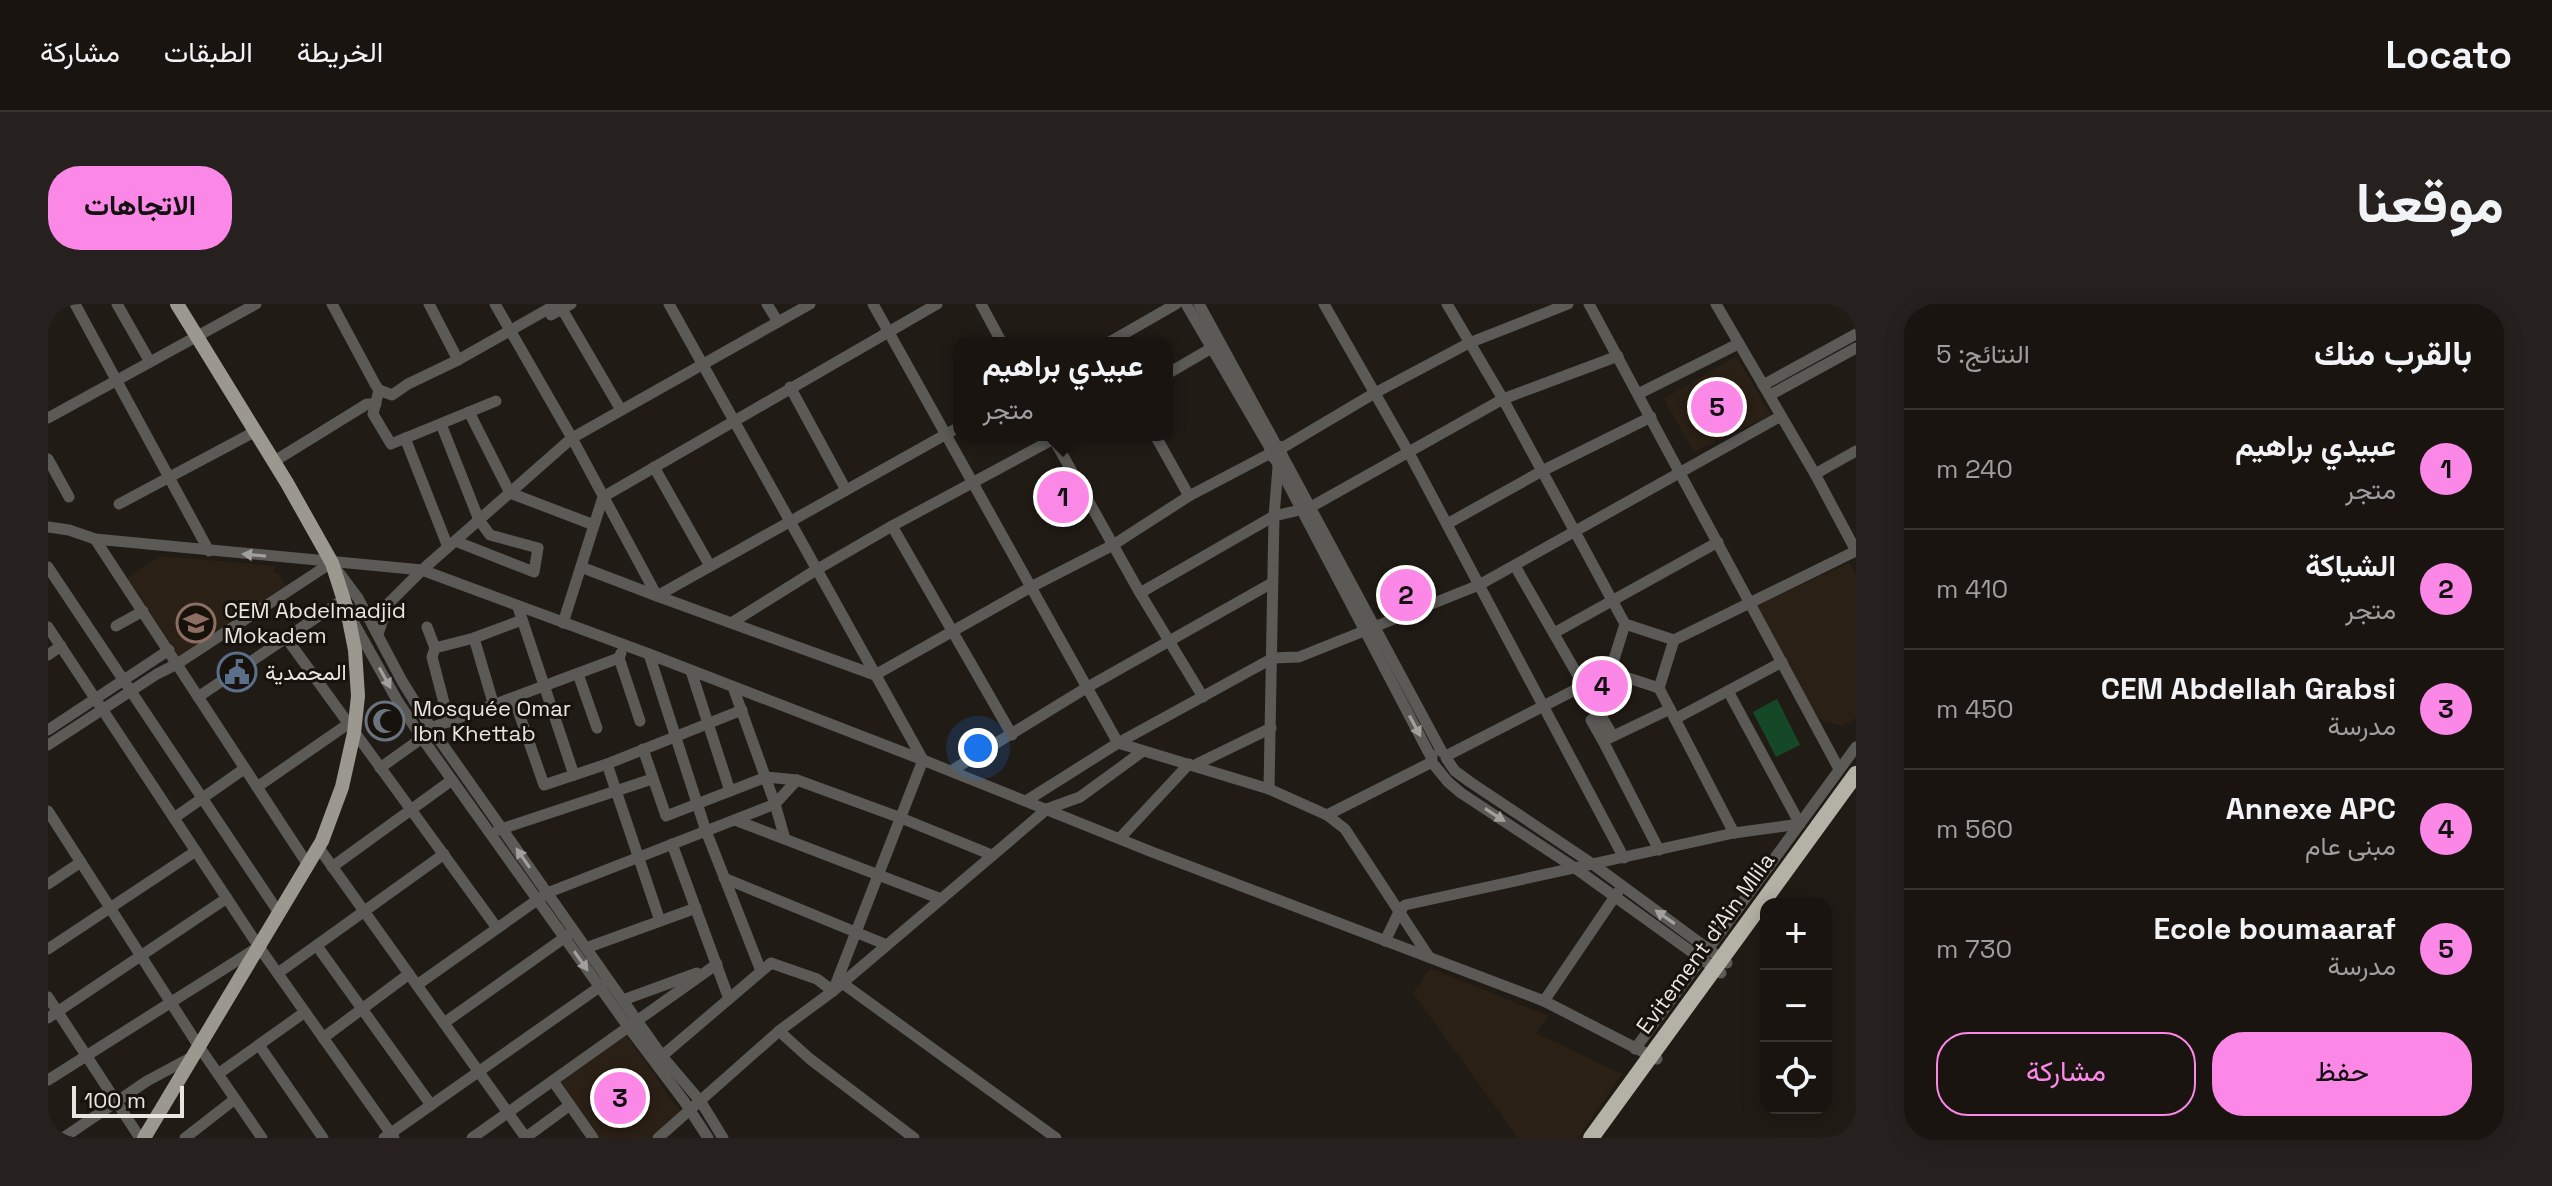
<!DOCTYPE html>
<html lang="ar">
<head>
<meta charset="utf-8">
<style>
	:root { --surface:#191410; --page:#26211e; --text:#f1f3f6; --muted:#9f9e9f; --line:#373330; --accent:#fb87e6 }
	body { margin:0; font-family:"Space Grotesk",Vazirmatn,sans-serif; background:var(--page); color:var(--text); direction:rtl }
	.controls { position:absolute; right:24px; bottom:24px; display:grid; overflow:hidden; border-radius:16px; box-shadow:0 4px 20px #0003 }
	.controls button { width:72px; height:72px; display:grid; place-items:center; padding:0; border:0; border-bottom:2px solid var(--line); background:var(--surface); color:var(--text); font:40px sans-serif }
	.scale { position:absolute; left:24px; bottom:20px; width:112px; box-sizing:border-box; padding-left:8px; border:4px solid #e9e5e1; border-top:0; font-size:22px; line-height:28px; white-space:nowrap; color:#e9e5e1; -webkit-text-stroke:6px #18120c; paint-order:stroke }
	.you { position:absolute; left:930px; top:444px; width:28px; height:28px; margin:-20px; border:6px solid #fff; border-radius:50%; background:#1a73e8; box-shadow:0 0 0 12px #1a73e833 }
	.badge { display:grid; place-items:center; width:52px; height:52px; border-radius:50%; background:var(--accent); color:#111; font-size:26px; font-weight:700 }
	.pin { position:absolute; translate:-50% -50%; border:4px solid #fff; box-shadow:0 2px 8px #0006 }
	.popup { position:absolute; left:905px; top:33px; width:220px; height:104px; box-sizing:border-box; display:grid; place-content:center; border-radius:16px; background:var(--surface); filter:drop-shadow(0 2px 6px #0005); font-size:26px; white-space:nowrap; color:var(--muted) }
	.popup b { font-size:30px; color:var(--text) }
	.popup::after { content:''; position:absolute; left:50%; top:100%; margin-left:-16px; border:16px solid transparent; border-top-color:var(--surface) }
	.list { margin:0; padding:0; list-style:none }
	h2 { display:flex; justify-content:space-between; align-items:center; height:104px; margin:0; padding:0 32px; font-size:34px }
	h2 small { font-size:26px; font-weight:400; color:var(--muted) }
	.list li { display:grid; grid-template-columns:52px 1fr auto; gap:24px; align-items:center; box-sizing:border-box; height:120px; padding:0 32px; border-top:2px solid var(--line) }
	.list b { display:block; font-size:30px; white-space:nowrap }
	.list p { margin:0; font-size:26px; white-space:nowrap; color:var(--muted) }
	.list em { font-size:26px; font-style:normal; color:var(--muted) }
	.actions { display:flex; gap:16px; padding:24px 32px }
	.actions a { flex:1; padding:18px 0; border:2px solid var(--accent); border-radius:32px; text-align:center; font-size:28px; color:var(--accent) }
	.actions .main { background:var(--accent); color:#111 }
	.icon { flex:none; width:44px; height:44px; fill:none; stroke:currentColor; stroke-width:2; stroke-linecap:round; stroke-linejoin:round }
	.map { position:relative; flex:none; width:1808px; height:834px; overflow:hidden; direction:ltr; border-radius:32px }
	header { display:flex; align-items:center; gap:48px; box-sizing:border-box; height:112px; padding:0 40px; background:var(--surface); border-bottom:2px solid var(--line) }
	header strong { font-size:38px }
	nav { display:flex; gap:44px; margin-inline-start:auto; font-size:28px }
	.intro { display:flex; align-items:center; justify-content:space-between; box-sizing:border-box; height:192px; padding:0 48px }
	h1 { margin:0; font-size:56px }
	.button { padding:20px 36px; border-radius:32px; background:var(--accent); color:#111; font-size:28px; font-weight:700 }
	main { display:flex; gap:48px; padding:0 48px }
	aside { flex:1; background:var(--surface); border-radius:32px; box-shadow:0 4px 20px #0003 }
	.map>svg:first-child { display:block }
</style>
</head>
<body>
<header>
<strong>Locato</strong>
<nav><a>الخريطة</a><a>الطبقات</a><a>مشاركة</a></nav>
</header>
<div class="intro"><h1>موقعنا</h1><a class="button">الاتجاهات</a></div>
<main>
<aside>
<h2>بالقرب منك<small>النتائج: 5</small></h2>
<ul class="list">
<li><span class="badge">1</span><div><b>عبيدي براهيم</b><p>متجر</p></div><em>240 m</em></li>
<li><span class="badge">2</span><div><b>الشياكة</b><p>متجر</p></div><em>410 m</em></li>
<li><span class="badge">3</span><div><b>CEM Abdellah Grabsi</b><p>مدرسة</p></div><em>450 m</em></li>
<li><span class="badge">4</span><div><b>Annexe APC</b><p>مبنى عام</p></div><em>560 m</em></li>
<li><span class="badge">5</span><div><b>Ecole boumaaraf</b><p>مدرسة</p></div><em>730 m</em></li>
</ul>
<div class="actions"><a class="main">حفظ</a><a>مشاركة</a></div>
</aside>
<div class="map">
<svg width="1808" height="834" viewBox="0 0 1808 834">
	<rect width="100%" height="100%" fill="#211b15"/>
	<g fill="#2b2015">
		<path d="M1688 52 1723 111 1646 148 1616 95Z"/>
		<path d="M113 252 227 262 226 268 232 271 240 285 132 353 79 273Z"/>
		<path d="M1801 259 1808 272V414L1795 422 1769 415 1709 301Z"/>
		<path d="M1382 664 1501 712 1488 729 1574 770 1530 834H1470L1365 689Z"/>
		<path d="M578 731 632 808 602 834H550L511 780Z"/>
	</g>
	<path fill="#154827" d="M1729 395 1752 441 1728 453 1705 408Z"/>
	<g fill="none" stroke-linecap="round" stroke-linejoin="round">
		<g stroke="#5b5a56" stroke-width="11">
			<path d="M27 0 161 247"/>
			<path d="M69 0 102 58"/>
			<path d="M284 0 327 80 331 86 344 91 360 80 410 56 509 0"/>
			<path d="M381 0 410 56"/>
			<path d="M447 0 524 134 609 292 827 371 983 283 1065 241 1141 192 1221 150"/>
			<path d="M719 0 730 18"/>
			<path d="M825 0 1070 439 1221 485 1279 511 1297 525 1381 653"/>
			<path d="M933 0 954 39"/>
			<path d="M1138 0 1222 144 1221 150 1227 155 1234 151 1231 142H1225L1222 144"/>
			<path d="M1151 0 1226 137"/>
			<path d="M1276 0 1361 149 1576 554"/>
			<path d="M1399 0 1455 95 1577 320 1626 336 1611 384 1562 368 1577 320"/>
			<path d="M1541 0 1791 465"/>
			<path d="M1668 0 1767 170 1808 247"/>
			<path d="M514 5 573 106"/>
			<path d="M503 11 523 0"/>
			<path d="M1060 39 1128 0"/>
			<path d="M1119 70 1167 42"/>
			<path d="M1715 81 1808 30"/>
			<path d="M742 83 798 186"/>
			<path d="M331 86 325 110 343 140 448 97"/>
			<path d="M1590 90 1690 40"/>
			<path d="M1722 91 1808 44"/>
			<path d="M421 108 462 189 546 221"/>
			<path d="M0 114 208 0"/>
			<path d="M393 120 431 216 442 231 490 244 486 268 407 237"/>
			<path d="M1107 131 1141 192"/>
			<path d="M1004 132 1092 289 1155 393"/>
			<path d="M357 134 400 243"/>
			<path d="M1234 144 1325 90 1421 39 1520 0"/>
			<path d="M1234 151 1394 448"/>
			<path d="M0 155 21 193"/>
			<path d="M1227 155 1383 453"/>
			<path d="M225 158 319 100H328"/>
			<path d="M606 163 662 262"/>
			<path d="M1767 170 1808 147"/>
			<path d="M71 200 206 128"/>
			<path d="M1399 220 1494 167 1603 113"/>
			<path d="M844 222 964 431"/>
			<path d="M0 223 21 226 47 235 374 266 601 350 875 456 1104 548 1496 697 1609 755"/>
			<path d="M47 235 260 561"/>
			<path d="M286 262 310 294 354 377 383 424 614 752 653 798 675 834"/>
			<path d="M1467 262 1552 410"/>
			<path d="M0 263 231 609"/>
			<path d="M533 263 609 292 911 123"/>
			<path d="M1092 289 1226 212 1261 204 1455 95 1570 52"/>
			<path d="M470 303 526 471"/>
			<path d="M303 314 349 396 374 434 581 724 636 797 660 834"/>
			<path d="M685 318 768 266 844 222 1013 131"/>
			<path d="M515 319 555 193 889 0"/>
			<path d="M68 322 95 307"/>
			<path d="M0 323 211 643 346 834"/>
			<path d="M379 323 387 344 384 353 401 418"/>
			<path d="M1506 329 1670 238"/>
			<path d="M330 330 341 299 374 266 524 134 762 0"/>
			<path d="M426 334 446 402"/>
			<path d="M239 335 449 624"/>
			<path d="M1626 336 1808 247"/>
			<path d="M387 344 426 334 474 316"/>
			<path d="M573 349 571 354 592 417"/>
			<path d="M601 350 658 527 713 667"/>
			<path d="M0 351 13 342"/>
			<path d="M643 367 682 487"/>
			<path d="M530 370 549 424"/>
			<path d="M685 383 727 500 737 535"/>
			<path d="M1611 384 1686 529"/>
			<path d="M150 393 296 295"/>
			<path d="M466 395 496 481 559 460 694 406"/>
			<path d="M1627 415 1734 358"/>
			<path d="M0 426 121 346"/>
			<path d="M1555 437 1543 416 1552 410 1565 432"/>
			<path d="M0 441 109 370 129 360 283 259"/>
			<path d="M595 445 618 512 718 473 749 476 853 514 944 551"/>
			<path d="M1398 452 1562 368"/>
			<path d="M1398 454 1407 467 1422 478 1546 561 1679 659"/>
			<path d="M559 460 612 617"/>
			<path d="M1147 461 1223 424"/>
			<path d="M1387 462 1400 478 1413 489 1527 564 1673 669"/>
			<path d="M332 464 374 434 383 424 571 354"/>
			<path d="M903 467 1038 384 1224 279"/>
			<path d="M209 483 300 420"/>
			<path d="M1221 485 1226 212 1230 163"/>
			<path d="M978 497 1070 439 1225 354 1251 353 1431 281 1733 112"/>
			<path d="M0 507 150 741 214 834"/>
			<path d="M1279 511 1384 458V451"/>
			<path d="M126 514 196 465"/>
			<path d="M687 516 893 595"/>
			<path d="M450 526 604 475"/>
			<path d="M1072 534 1141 460"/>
			<path d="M624 540 681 695"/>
			<path d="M271 544 478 834"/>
			<path d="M1611 546 1555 437 1622 405"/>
			<path d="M284 563 404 476"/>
			<path d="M676 574 839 641"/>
			<path d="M0 580 33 558"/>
			<path d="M1337 637 1351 608 1357 601 1686 529 1752 520 1680 387"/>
			<path d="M269 642 383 801"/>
			<path d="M538 644 648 604"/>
			<path d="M0 645 148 547"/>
			<path d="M230 669 396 550"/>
			<path d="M790 676 1008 834"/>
			<path d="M369 681 499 589 727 500 749 476"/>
			<path d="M0 693 92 834"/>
			<path d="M575 696 649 669"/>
			<path d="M1496 697 1570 588"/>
			<path d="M0 714 179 594"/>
			<path d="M396 719 523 629"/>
			<path d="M731 727 762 755 866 834"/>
			<path d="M275 734 361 670"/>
			<path d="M211 741 275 834"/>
			<path d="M1587 745 1808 443"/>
			<path d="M614 752 723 659 769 675 785 687 875 456 621 0"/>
			<path d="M170 770 257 708"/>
			<path d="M0 776 209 644"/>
			<path d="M505 777 545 834"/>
			<path d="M15 834 99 777 142 754"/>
			<path d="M137 834 187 795"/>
			<path d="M336 834 557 679"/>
			<path d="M424 834 669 660"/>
			<path d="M477 834 522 801"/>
			<path d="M610 834 731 727 785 687 999 505 1032 493 1095 447"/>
		</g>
		<path stroke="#9b988f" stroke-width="14" d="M96 834 274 537 294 483 306 429 310 392 307 346 299 306 284 259 239 179 129 0"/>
		<path stroke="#b4b1a6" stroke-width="16" d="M1543 834 1808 470"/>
	</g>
	<defs><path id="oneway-solid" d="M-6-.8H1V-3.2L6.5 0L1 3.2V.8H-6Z" transform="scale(2)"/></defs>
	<g fill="#a2a09c">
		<use href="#oneway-solid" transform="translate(206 251) rotate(-175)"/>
		<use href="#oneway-solid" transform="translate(337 374) rotate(61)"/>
		<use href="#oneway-solid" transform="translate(1367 422) rotate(62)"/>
		<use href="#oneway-solid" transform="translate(1447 511) rotate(33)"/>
		<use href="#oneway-solid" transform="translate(475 554) rotate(-125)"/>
		<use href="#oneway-solid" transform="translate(1617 613) rotate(-145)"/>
		<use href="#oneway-solid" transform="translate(533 657) rotate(55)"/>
	</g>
	<defs>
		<g id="school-ring" transform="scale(2)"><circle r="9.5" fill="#18120c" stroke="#8d6e63" stroke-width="1.5"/><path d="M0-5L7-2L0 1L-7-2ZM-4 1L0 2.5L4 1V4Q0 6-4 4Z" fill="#8d6e63"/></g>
		<g id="civic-ring" transform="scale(2)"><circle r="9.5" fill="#18120c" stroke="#5c6f8a" stroke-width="1.5"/><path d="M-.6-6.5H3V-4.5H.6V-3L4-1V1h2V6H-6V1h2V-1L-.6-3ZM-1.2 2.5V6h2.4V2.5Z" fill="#5c6f8a"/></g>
		<g id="mosque-ring" transform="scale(2)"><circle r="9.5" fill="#18120c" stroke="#6b7280" stroke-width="1.5"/><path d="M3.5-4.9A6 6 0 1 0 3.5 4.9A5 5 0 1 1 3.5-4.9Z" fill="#6b7280"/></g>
	</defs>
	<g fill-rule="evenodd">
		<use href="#school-ring" x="148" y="319"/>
		<use href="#civic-ring" x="189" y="368"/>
		<use href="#mosque-ring" x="337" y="417"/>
	</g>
	<g text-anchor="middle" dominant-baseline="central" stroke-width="6" stroke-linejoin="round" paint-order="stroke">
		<g font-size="22" fill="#e9e5e1" stroke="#18120c" text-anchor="start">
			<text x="176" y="306">CEM Abdelmadjid<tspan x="176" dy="25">Mokadem</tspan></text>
			<text x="217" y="368">المحمدية</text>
			<text x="365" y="404">Mosquée Omar<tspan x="365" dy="25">Ibn Khettab</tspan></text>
		</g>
		<g font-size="22" fill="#e9e5e1" stroke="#18120c">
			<text transform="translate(1657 639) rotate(-54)">Evitement d'Ain Mlila</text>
		</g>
	</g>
</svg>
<div class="controls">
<button>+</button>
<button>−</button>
<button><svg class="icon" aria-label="locate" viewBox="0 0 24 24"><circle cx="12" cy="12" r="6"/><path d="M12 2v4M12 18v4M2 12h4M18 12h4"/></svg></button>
</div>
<div class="scale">100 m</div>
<div class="you"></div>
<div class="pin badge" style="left:1015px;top:193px">1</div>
<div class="popup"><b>عبيدي براهيم</b>متجر</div>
<div class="pin badge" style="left:1358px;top:291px">2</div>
<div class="pin badge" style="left:572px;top:794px">3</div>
<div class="pin badge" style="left:1554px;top:382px">4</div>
<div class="pin badge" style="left:1669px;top:103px">5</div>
</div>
</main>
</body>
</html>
